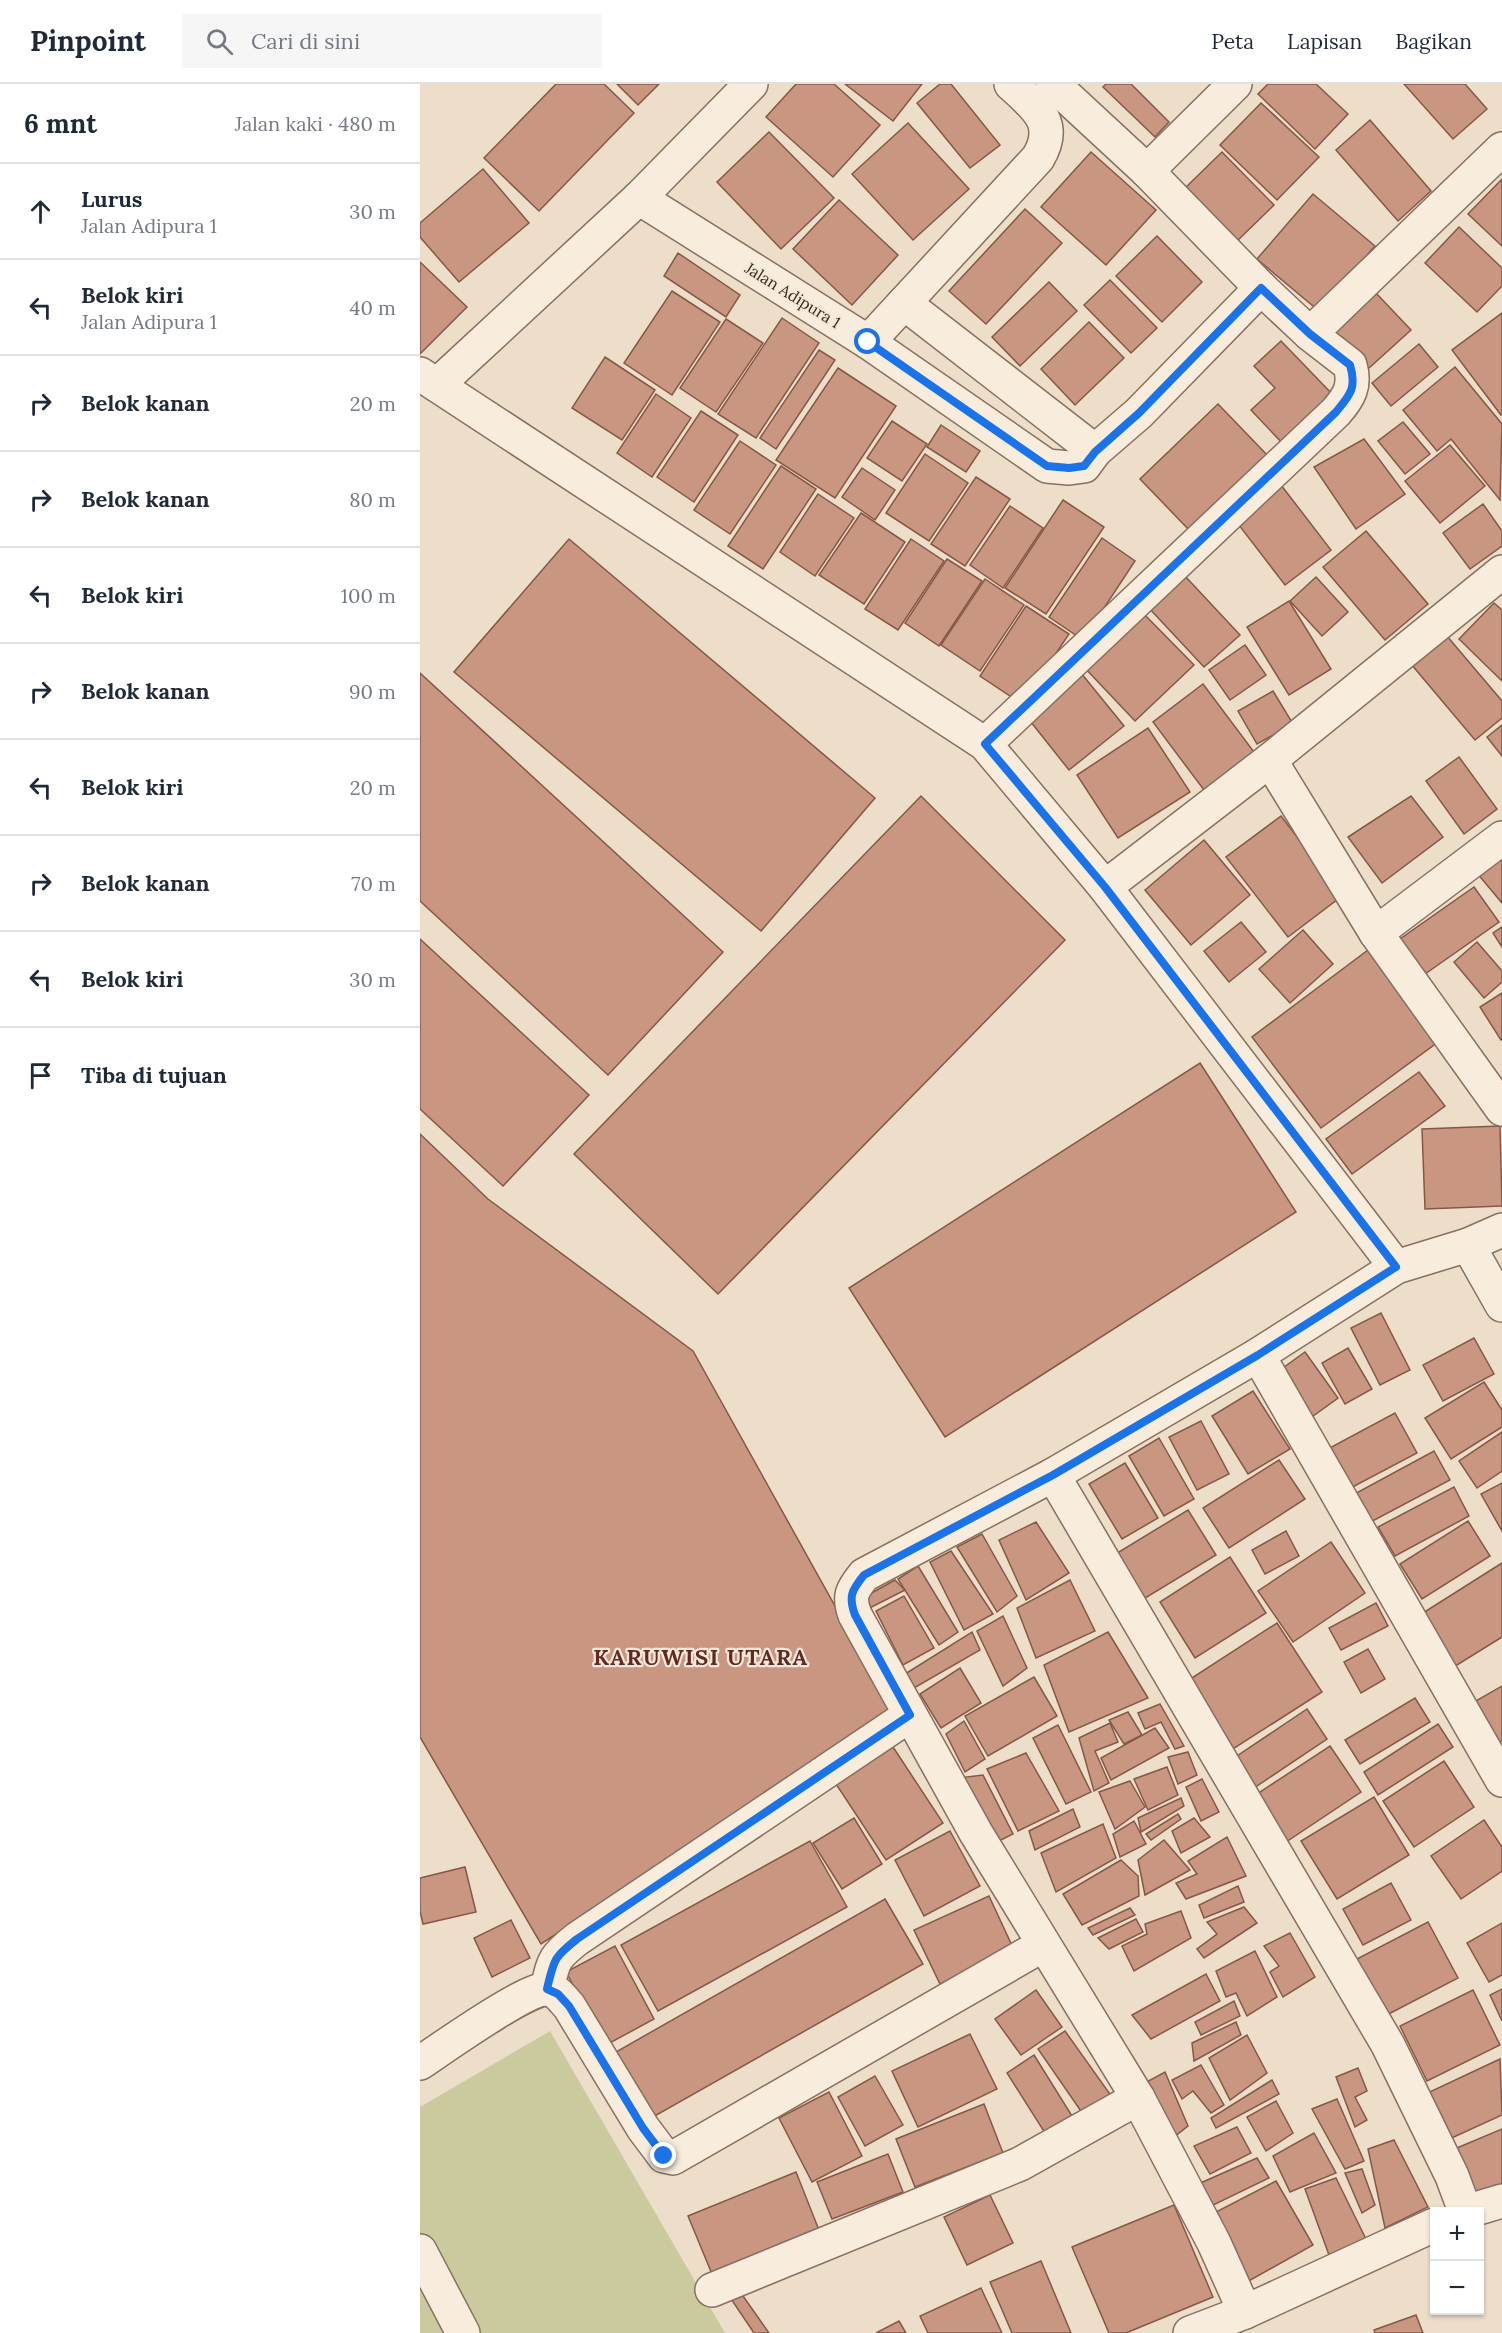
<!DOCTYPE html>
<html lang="id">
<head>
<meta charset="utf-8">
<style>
	:root { --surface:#fff; --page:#f6f6f7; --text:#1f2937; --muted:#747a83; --line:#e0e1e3 }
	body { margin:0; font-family:Lora,serif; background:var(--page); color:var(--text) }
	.controls { position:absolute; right:18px; bottom:18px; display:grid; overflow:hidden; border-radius:0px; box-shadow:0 2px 4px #0004 }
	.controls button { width:54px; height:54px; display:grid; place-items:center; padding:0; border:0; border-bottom:2px solid var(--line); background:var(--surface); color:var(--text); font:30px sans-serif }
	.stop { position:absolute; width:18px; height:18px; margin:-14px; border:4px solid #1a73e8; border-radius:50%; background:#fff }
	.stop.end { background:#1a73e8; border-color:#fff; box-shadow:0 2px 6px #0008 }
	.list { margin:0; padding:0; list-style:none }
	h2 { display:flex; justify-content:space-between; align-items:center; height:78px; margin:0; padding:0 24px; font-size:26px }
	h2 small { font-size:20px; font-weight:400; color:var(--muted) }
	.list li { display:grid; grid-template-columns:39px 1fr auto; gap:18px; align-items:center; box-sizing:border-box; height:96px; padding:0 24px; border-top:2px solid var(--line) }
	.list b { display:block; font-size:22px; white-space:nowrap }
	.list p { margin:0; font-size:20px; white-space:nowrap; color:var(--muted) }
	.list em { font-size:20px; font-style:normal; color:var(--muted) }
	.icon { flex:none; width:33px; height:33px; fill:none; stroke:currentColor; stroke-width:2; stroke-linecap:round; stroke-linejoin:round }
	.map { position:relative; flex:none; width:1082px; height:2249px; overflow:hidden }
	header { display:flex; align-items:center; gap:36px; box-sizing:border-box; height:84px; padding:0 30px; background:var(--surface); border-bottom:2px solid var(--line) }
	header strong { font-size:28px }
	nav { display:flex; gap:33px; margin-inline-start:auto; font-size:21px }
	.search { width:420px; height:54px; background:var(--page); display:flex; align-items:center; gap:15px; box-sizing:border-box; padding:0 21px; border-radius:0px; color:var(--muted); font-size:22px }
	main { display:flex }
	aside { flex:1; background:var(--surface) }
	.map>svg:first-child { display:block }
</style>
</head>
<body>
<header>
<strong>Pinpoint</strong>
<div class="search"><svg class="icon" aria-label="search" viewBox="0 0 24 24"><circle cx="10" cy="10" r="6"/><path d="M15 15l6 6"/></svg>Cari di sini</div>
<nav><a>Peta</a><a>Lapisan</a><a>Bagikan</a></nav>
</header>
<main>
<aside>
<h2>6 mnt<small>Jalan kaki · 480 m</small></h2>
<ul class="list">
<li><svg class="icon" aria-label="ahead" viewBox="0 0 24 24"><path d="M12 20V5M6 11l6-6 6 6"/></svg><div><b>Lurus</b><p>Jalan Adipura 1</p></div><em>30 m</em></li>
<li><svg class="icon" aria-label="left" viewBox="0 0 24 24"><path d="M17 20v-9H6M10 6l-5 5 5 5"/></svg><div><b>Belok kiri</b><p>Jalan Adipura 1</p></div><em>40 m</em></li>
<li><svg class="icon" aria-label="right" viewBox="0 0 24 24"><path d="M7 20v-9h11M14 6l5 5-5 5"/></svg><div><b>Belok kanan</b></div><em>20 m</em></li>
<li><svg class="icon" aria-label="right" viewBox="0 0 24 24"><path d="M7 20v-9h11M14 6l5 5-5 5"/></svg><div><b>Belok kanan</b></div><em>80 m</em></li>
<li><svg class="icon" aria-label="left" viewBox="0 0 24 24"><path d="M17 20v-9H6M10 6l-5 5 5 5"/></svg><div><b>Belok kiri</b></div><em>100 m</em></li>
<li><svg class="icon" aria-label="right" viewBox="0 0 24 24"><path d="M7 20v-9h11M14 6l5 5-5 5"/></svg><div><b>Belok kanan</b></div><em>90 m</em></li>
<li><svg class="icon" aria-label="left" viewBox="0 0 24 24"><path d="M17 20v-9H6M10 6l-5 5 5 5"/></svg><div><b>Belok kiri</b></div><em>20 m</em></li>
<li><svg class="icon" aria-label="right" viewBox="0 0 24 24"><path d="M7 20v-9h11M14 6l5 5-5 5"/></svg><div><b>Belok kanan</b></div><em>70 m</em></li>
<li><svg class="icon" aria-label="left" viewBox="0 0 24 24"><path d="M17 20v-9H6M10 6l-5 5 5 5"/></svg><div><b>Belok kiri</b></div><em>30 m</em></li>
<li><svg class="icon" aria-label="arrive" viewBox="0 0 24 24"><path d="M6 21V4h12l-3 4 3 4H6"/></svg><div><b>Tiba di tujuan</b></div></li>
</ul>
</aside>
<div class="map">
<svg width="1082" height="2249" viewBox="0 0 1082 2249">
	<rect width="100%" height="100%" fill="#eddeca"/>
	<path fill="#cbca9e" d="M130 1947 305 2249H0V2023Z"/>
	<g fill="#c99682" stroke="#875746" stroke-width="1.5">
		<path d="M136 0H184L214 29 119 127 64 74Z"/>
		<path d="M197 0H239L218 21Z"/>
		<path d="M376 0H414L460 41 413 93 346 33Z"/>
		<path d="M425 0H502L473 37Z"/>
		<path d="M520 0H531L580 61 550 84 497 19Z"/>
		<path d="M686 0H711L749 38 735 53 683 3Z"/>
		<path d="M848 0H896L928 30 895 65 838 10Z"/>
		<path d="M984 0H1045L1067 25 1033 55Z"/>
		<path d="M841 19 899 73 857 116 800 61Z"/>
		<path d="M950 36 1011 107 978 137 916 66Z"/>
		<path d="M488 39 549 105 493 156 432 90Z"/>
		<path d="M349 48 414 114 361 165 297 98Z"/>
		<path d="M671 68 736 126 686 181 621 123Z"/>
		<path d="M802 68 854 121 814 160 762 107Z"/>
		<path d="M63 85 109 139 39 198 0 153V139Z"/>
		<path d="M1082 95V162L1048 130Z"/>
		<path d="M893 110 955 162 899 227 837 175Z"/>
		<path d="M419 116 478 171 432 221 373 165Z"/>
		<path d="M605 125 642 159 566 240 529 207Z"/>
		<path d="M1039 143 1082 184V202L1057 228 1005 179Z"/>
		<path d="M737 152 782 198 742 238 696 192Z"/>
		<path d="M258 169 320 211 306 233 244 192Z"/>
		<path d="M0 178 47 223 0 270Z"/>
		<path d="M690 196 737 244 711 269 664 221Z"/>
		<path d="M629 198 657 227 600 282 572 253Z"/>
		<path d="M252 207 300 238 252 311 204 279Z"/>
		<path d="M955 208 991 246 948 285 912 247Z"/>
		<path d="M1082 229V330L1081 331 1032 266Z"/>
		<path d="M362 234 399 259 336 354 298 330Z"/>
		<path d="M306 235 343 259 296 328 260 304Z"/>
		<path d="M669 238 704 274 655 321 621 285Z"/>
		<path d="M861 257 916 314 864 361 831 326 855 304 834 282Z"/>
		<path d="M999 260 1018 283 971 322 952 299Z"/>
		<path d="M399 266 415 276 356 365 340 354Z"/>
		<path d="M185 273 235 306 202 356 152 324Z"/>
		<path d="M1035 283 1082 340 1080 416 1031 355 1017 367 983 326Z"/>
		<path d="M418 284 476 322 415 414 356 376Z"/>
		<path d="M236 310 271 334 232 393 197 369Z"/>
		<path d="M798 320 849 373 771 448 720 395Z"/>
		<path d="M281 327 318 351 274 418 237 393Z"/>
		<path d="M472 337 507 360 482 397 447 374Z"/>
		<path d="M983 338 1010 370 985 390 958 357Z"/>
		<path d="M521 341 560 367 546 388 507 363Z"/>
		<path d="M944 355 985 410 936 445 894 383Z"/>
		<path d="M320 357 356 381 310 450 274 426Z"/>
		<path d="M1030 361 1065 402 1020 439 985 397Z"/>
		<path d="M505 370 548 399 509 457 466 429Z"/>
		<path d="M361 382 396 405 343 485 308 462Z"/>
		<path d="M442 384 475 406 455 436 422 413Z"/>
		<path d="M556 393 590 415 545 482 511 460Z"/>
		<path d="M861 401 911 466 865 501 815 436Z"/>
		<path d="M398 410 434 434 395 492 360 468Z"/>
		<path d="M643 416 684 443 626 530 585 504Z"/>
		<path d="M1063 420 1082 447V462L1050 485 1023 449Z"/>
		<path d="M590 422 623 444 583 504 550 481Z"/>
		<path d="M441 429 485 458 444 520 399 491Z"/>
		<path d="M946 447 1008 520 965 556 903 483Z"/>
		<path d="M682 454 715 477 663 556 629 533Z"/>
		<path d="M149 455 455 714 341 847 34 588Z"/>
		<path d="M491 455 524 477 478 546 445 525Z"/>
		<path d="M527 475 562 497 519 562 485 539Z"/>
		<path d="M764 491 820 551 784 583 728 523Z"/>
		<path d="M896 493 928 528 902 552 870 517Z"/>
		<path d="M565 495 604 521 560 587 521 561Z"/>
		<path d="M869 517 911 585 869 611 827 543Z"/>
		<path d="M1074 519 1082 526V597L1039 555Z"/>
		<path d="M606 522 649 550 602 620 560 592Z"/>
		<path d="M721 527 774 581 715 637 663 582Z"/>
		<path d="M1021 545 1082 617V634L1055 656 986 574Z"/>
		<path d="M825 561 846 591 810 616 789 586Z"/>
		<path d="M0 589 303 868 188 991 0 817Z"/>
		<path d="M661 589 704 642 649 686 607 633Z"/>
		<path d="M783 600 834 668 784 706 733 638Z"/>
		<path d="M853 607 873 640 837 660 818 627Z"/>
		<path d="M1082 641V672L1067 653Z"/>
		<path d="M728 644 770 708 698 754 657 691Z"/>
		<path d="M1039 673 1077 725 1044 750 1006 697Z"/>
		<path d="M501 712 645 856 298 1210 154 1070Z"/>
		<path d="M991 712 1023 753 962 799 928 753Z"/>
		<path d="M861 732 922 812 868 853 806 773Z"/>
		<path d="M784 756 830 811 771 861 725 806Z"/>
		<path d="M1082 769V819L1056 788Z"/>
		<path d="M1054 803 1079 838 1005 890 980 855Z"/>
		<path d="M821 838 846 868 809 898 784 867Z"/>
		<path d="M1082 843V863L1073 849Z"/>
		<path d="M883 846 913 880 870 919 839 885Z"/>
		<path d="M0 855 169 1011 83 1102 0 1025Z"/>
		<path d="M1057 858 1082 887V898L1064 914 1034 878Z"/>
		<path d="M948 866 1018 958 901 1044 832 953Z"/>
		<path d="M1082 909V955L1081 956 1060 923Z"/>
		<path d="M780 979 876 1128 525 1353 429 1204Z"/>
		<path d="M999 988 1025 1022 932 1090 906 1055Z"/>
		<path d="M1080 1042 1082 1122 1005 1125 1002 1045Z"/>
		<path d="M0 1050 68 1115 273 1267 474 1628 121 1860 0 1653Z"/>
		<path d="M961 1229 990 1286 960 1301 931 1244Z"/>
		<path d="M1054 1254 1074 1290 1023 1317 1003 1281Z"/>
		<path d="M928 1264 952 1305 925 1320 902 1279Z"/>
		<path d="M885 1268 918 1314 889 1335 856 1289Z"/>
		<path d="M1064 1298 1082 1326V1343L1031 1375 1005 1334Z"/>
		<path d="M833 1307 870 1365 828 1390 792 1332Z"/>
		<path d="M975 1329 997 1369 925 1407 904 1367Z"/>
		<path d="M781 1337 809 1390 777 1406 749 1353Z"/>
		<path d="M1082 1348V1387L1057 1404 1039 1377Z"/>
		<path d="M739 1354 774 1415 744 1432 709 1372Z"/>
		<path d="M1014 1367 1030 1396 945 1441 929 1413Z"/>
		<path d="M859 1376 885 1415 809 1464 783 1424Z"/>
		<path d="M705 1379 738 1434 702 1455 669 1400Z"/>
		<path d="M1082 1399V1447L1061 1410Z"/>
		<path d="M1034 1403 1049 1432 975 1472 958 1443Z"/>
		<path d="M768 1426 796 1471 717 1519 689 1474Z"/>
		<path d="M1048 1437 1070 1472 1002 1515 980 1480Z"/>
		<path d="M616 1438 649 1489 606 1516 579 1456Z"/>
		<path d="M866 1447 879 1472 845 1490 832 1466Z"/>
		<path d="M562 1450 597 1512 577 1528 537 1463Z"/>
		<path d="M911 1458 945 1509 873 1558 838 1507Z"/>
		<path d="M531 1467 573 1530 544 1546 510 1478Z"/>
		<path d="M810 1473 846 1529 775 1574 740 1518Z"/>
		<path d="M1082 1479V1553L1029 1586 995 1534Z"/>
		<path d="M498 1482 538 1548 519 1561 478 1495Z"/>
		<path d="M475 1496 485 1506 442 1528 439 1516Z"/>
		<path d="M650 1496 675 1547 616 1574 597 1524Z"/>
		<path d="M484 1512 514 1564 483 1581 456 1527Z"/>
		<path d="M956 1519 968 1542 921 1566 909 1544Z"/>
		<path d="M583 1532 607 1584 583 1602 557 1547Z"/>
		<path d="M857 1539 902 1608 805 1670 761 1601Z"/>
		<path d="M552 1548 560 1566 494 1604 485 1590Z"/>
		<path d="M688 1548 728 1614 649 1648 624 1581Z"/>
		<path d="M948 1565 965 1595 941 1609 924 1578Z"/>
		<path d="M540 1584 561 1619 521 1644 500 1610Z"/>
		<path d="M614 1593 637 1632 568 1672 545 1632Z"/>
		<path d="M1082 1602V1657L1078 1659 1054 1618Z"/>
		<path d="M995 1614 1010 1638 940 1680 925 1656Z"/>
		<path d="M740 1620 764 1662 755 1665 741 1638 725 1645 718 1629Z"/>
		<path d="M887 1625 907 1655 834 1704 814 1674Z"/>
		<path d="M708 1628 722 1651 704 1660 689 1636Z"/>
		<path d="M544 1637 565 1675 545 1688 526 1650Z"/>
		<path d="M690 1639 698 1658 675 1667 689 1699 674 1707 659 1654Z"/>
		<path d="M1018 1640 1033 1663 958 1711 944 1688Z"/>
		<path d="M638 1641 671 1708 646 1720 613 1654Z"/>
		<path d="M735 1644 749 1664 691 1696 681 1674Z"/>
		<path d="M910 1662 941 1708 860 1762 828 1716Z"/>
		<path d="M473 1663 523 1739 466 1776 416 1700Z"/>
		<path d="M768 1668 777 1691 758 1700 748 1673Z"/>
		<path d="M606 1669 639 1727 598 1747 567 1685Z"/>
		<path d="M1024 1677 1054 1723 994 1763 963 1717Z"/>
		<path d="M747 1683 758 1711 728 1726 714 1695Z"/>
		<path d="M563 1691 593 1750 573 1760 538 1694Z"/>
		<path d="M782 1695 799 1728 781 1737 766 1703Z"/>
		<path d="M710 1697 725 1723 695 1745 679 1708Z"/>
		<path d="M954 1713 989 1771 917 1815 881 1757Z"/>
		<path d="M761 1714 764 1722 721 1748 718 1734Z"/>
		<path d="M653 1725 660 1743 615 1766 609 1747Z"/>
		<path d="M758 1730 761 1735 731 1756 726 1750Z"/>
		<path d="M434 1734 462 1780 422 1805 393 1759Z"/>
		<path d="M774 1734 790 1753 761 1769 752 1747Z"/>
		<path d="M1064 1736 1082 1763V1787L1041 1815 1011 1772Z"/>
		<path d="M714 1737 726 1760 700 1773 693 1750Z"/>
		<path d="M683 1740 696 1774 636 1808 621 1769Z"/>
		<path d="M530 1747 560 1802 504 1832 475 1776Z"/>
		<path d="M807 1753 826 1792 766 1815 756 1799 777 1790 768 1777Z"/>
		<path d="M744 1756 770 1786 725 1811 718 1776Z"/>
		<path d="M390 1757 427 1823 238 1927 201 1861Z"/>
		<path d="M701 1776 718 1792 719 1812 662 1841 643 1810Z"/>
		<path d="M45 1783 56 1828 3 1840 0 1827V1794Z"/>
		<path d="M971 1799 991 1836 943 1861 923 1825Z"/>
		<path d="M818 1802 824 1818 784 1834 779 1821Z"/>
		<path d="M569 1812 594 1866 520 1900 494 1846Z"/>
		<path d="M465 1815 503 1880 233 2033 196 1968Z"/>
		<path d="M824 1823 837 1839 784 1874 777 1865 797 1850 787 1838Z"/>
		<path d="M710 1824 715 1831 673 1851 668 1844Z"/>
		<path d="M761 1827 771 1854 714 1887 702 1862 727 1850 725 1840Z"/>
		<path d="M716 1835 723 1848 689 1865 678 1854Z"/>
		<path d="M91 1836 110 1874 72 1893 54 1854Z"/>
		<path d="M1008 1838 1038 1894 963 1933 933 1877Z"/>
		<path d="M1082 1839V1891L1069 1898 1047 1859Z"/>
		<path d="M870 1849 895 1893 863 1913 850 1888 859 1882 844 1862Z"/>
		<path d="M195 1862 234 1935 186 1961 146 1888Z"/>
		<path d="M835 1867 857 1913 827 1932 816 1909 806 1913 796 1887Z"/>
		<path d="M786 1890 800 1917 731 1955 712 1931Z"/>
		<path d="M1082 1905V1937L1070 1911Z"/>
		<path d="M616 1906 642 1943 601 1971 575 1935Z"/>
		<path d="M1053 1906 1080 1961 1007 1997 980 1942Z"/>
		<path d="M814 1917 820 1932 781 1951 775 1938Z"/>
		<path d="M816 1938 821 1951 774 1977 772 1959Z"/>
		<path d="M645 1947 692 2013 665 2033 618 1965Z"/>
		<path d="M550 1950 577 2005 498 2043 472 1987Z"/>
		<path d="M827 1951 847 1989 810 2016 789 1974Z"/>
		<path d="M614 1971 652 2032 625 2049 587 1989Z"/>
		<path d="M1080 1975 1082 2031 1023 2058 1001 2012Z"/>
		<path d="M781 1981 804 2021 791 2029 773 2007 762 2015 752 1996Z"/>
		<path d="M938 1984 947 2007 935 2013 947 2036 935 2043 916 1993Z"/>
		<path d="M745 1988 768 2042 745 2060 721 2001Z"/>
		<path d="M455 1992 483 2041 445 2062 418 2013Z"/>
		<path d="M852 1996 859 2010 796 2044 791 2034Z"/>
		<path d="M409 2008 442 2072 392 2098 359 2034Z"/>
		<path d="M917 2015 944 2077 925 2085 892 2025Z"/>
		<path d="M856 2017 873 2049 846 2067 827 2033Z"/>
		<path d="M564 2020 583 2069 495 2103 476 2055Z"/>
		<path d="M817 2043 831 2069 790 2090 774 2062Z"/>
		<path d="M1082 2045V2106L1047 2121 1025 2069Z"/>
		<path d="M894 2049 916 2089 870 2108 853 2072Z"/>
		<path d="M974 2056 1008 2123 965 2144 948 2065Z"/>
		<path d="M468 2070 483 2108 412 2135 397 2098Z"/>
		<path d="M837 2074 849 2094 785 2125 776 2101Z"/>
		<path d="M942 2085 955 2121 942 2129 925 2089Z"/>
		<path d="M376 2088 399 2146 292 2190 268 2132Z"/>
		<path d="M916 2094 946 2155 909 2171 885 2105Z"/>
		<path d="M856 2097 893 2161 827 2198 794 2129Z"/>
		<path d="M570 2111 593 2159 547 2181 524 2133Z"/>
		<path d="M754 2121 793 2213 706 2249H689L652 2163Z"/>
		<path d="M621 2177 651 2249H592L570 2198Z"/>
		<path d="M316 2202 349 2249H334L307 2209Z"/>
		<path d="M561 2204 582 2249H508L500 2232Z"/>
		<path d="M996 2231 1003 2249H955L954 2246Z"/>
		<path d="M479 2237 486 2249H456Z"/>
	</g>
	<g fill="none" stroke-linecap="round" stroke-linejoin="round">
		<g stroke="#896f5f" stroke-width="36">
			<g id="minor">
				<path d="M633 0 727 87 841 204 890 250"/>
				<path d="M727 87 815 0"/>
				<path d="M219 114 448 258 627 382 649 384 664 382 675 367 719 329 841 204"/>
				<path d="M484 219 675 367"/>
				<path d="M448 258 618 74C639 39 616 23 591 0"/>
				<path d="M0 290 565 660 685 803 976 1183"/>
				<path d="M17 301 219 114 331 0"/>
				<path d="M565 660 916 328C929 313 936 302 930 281L890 250 1082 65"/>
				<path d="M850 676 956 849 1082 1025"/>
				<path d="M685 803 850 676 1082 488"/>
				<path d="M956 849 1082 754"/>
				<path d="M1048 1161 1082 1221"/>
				<path d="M838 1271 1082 1696"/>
				<path d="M633 1391 968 1961 1032 2092 1045 2127"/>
				<path d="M127 1905C134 1876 133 1874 157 1855L490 1631"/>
				<path d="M0 1979C21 1965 108 1903 128 1905 137 1906 143 1916 149 1922L223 2044 244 2072 253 2074 623 1861"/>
				<path d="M1045 2128 1082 2117"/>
				<path d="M0 2167 43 2249"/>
				<path d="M292 2206 600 2080 718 2014"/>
				<path d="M825 2228 794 2159 718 2014 556 1749 435 1531C428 1512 432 1506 444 1491L633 1391 838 1271 976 1183 1048 1161 1082 1146"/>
				<path d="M770 2249 825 2228 1014 2141"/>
			</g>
		</g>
		<use href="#minor" stroke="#f8ecdd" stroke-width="33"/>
	</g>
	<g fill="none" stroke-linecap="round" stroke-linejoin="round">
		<path stroke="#1a73e8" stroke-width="8" d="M244 2072 223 2044 149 1922 138 1910 127 1905C134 1876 133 1874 157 1855L490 1631 435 1531C428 1512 432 1506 444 1491L633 1391 838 1271 976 1183 685 803 565 660 916 328C930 311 937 304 930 281L890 250 841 204 719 329 675 368 664 382 649 384 627 382 448 258"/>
	</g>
	<g text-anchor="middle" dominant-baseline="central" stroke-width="4.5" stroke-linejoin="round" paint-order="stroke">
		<g font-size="16" fill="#3a2a22" stroke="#f4e9d9">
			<text transform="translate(373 211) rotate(32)">Jalan Adipura 1</text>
		</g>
		<g font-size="22" font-weight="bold" letter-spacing="1.5" fill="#642823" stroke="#f4e9d9">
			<text x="281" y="1573">KARUWISI UTARA</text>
		</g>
	</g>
</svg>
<div class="controls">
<button>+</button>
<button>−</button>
</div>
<div class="stop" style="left:448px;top:258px"></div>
<div class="stop end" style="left:244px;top:2072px"></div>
</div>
</main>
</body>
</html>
